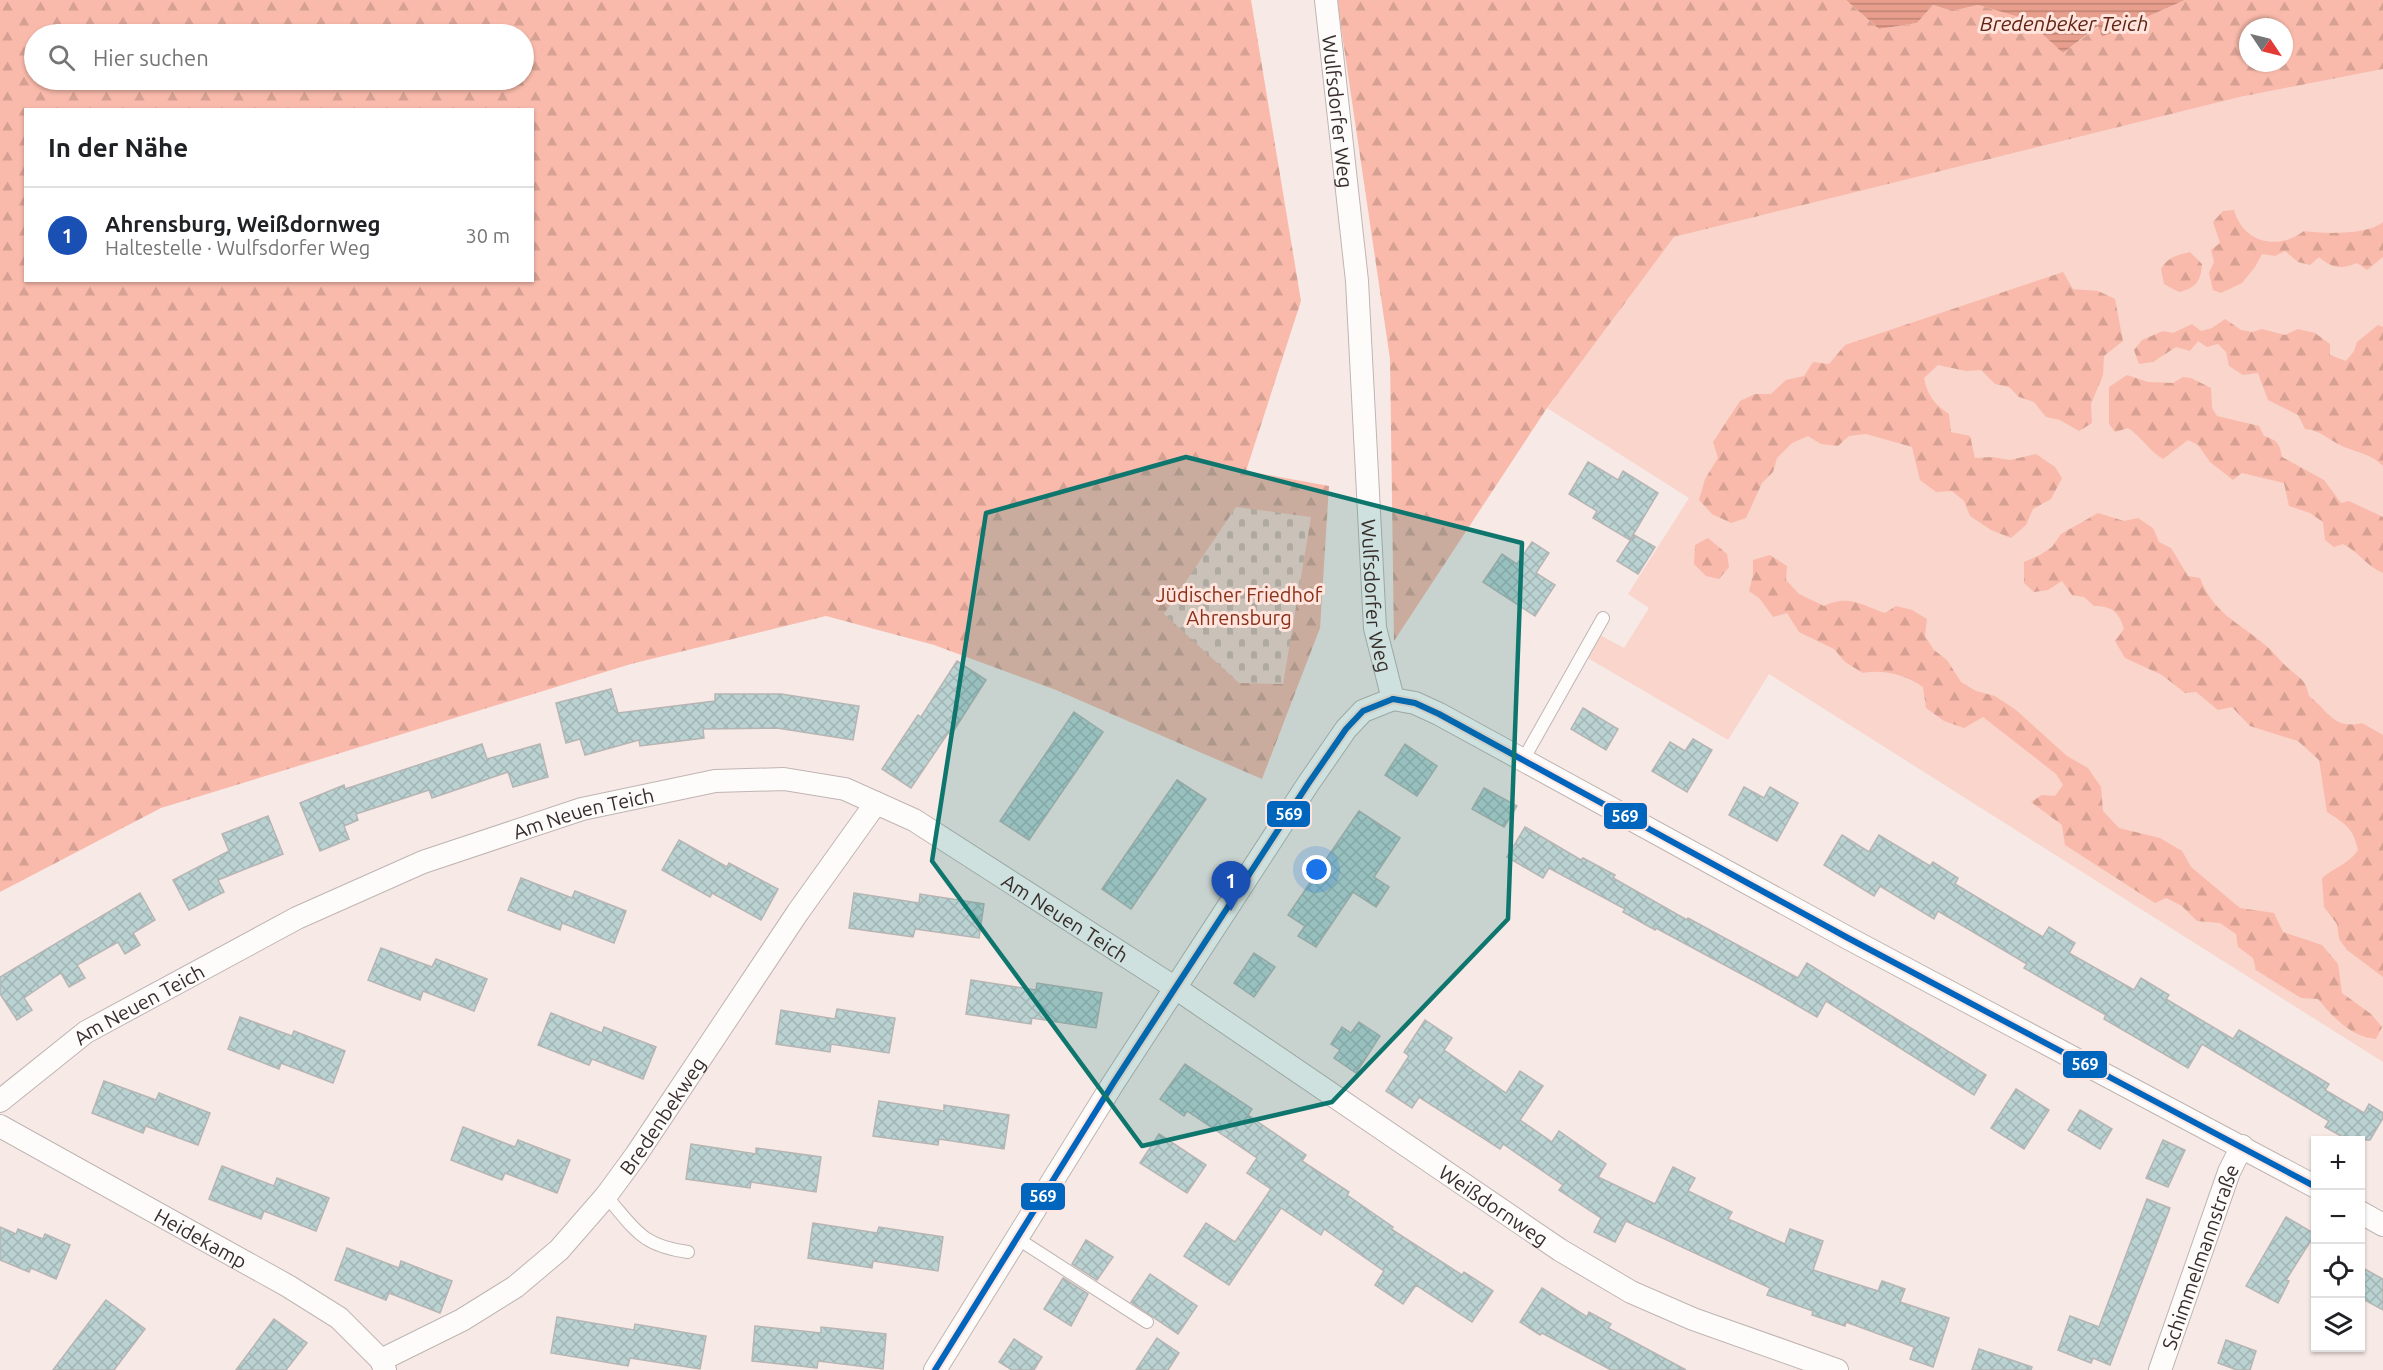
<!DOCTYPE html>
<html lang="de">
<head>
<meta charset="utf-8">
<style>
	:root { --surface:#fff; --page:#f6f6f6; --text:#202124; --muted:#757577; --line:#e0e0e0; --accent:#db2777 }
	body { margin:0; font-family:Ubuntu,sans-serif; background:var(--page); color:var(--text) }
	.controls { position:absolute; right:18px; bottom:18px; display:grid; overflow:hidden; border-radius:0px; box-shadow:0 2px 4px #0004 }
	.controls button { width:54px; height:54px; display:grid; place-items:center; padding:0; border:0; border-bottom:2px solid var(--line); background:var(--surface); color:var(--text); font:30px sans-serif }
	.compass { position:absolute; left:2239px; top:18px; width:54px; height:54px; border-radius:50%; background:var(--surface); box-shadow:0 2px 4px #0004; rotate:125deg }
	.you { position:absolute; left:1317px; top:870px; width:21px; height:21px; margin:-15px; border:4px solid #fff; border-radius:50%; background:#1a73e8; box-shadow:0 0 0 9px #1a73e833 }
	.badge { display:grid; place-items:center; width:39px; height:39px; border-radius:50%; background:var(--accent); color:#fff; font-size:20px; font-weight:700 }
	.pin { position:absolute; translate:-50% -50px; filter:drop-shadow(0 2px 3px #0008) }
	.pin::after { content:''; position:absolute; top:32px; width:21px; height:18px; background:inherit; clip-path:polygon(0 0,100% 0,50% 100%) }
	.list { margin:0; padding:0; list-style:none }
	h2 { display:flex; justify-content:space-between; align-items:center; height:78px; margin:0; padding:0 24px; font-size:26px }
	h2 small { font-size:20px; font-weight:400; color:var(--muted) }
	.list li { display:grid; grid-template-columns:39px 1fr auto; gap:18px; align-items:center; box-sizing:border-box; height:96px; padding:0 24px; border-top:2px solid var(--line) }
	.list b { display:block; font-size:22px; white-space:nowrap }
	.list p { margin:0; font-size:20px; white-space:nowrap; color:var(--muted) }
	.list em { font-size:20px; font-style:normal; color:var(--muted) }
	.icon { flex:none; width:33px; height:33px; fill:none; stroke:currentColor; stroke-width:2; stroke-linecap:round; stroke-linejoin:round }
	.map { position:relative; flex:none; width:2383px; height:1370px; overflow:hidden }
	.search { position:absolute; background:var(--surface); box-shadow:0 2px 4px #0004; left:24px; top:24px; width:510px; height:66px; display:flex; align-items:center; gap:15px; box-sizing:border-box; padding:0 21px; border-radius:33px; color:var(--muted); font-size:22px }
	.panel { position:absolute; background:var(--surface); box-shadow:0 2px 4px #0004; left:24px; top:108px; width:510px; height:174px; border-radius:0px }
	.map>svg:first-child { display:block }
</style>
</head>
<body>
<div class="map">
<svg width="2383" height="1370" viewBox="0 0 2383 1370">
	<defs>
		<pattern id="forest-firs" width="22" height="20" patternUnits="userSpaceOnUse" patternTransform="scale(1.5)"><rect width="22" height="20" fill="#f9baab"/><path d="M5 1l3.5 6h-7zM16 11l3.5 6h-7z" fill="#d6a093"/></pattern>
		<pattern id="cemetery-stones" width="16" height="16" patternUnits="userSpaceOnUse" patternTransform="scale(1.5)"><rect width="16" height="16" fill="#f9d5cb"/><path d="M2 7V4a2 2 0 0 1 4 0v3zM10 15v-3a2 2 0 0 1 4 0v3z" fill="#d6b7ae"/></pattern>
		<pattern id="water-rules" width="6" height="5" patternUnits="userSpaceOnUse" patternTransform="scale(1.5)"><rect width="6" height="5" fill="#e89e8c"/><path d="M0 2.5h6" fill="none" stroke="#bd8173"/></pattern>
		<pattern id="building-cross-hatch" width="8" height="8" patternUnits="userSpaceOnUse" patternTransform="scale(1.5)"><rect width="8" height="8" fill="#bad2d2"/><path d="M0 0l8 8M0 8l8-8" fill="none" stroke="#a0b5b4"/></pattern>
	</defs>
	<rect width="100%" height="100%" fill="#f7e9e6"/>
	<path fill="#f9d5cb" d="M2383 69V1062L1769 674 1728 740 1586 657 1600 635 1624 648 1649 608 1628 594 1689 498 1547 408 1674 237 2240 97Z"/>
	<g fill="url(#forest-firs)" fill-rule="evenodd">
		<path d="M0 0H1251L1301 301 1246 471 1329 486 1320 628 1262 779 1056 690 934 645 826 616 631 664 161 808 0 892ZM34 34H524V80H34ZM26 110H532V280H26Z"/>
		<path d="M1337 0H1846L1879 29 1917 23 1933 5 1952 11 1978 5 2027 19 2063 53 2099 26 2102 37 2185 0H2383V69L2240 97 1674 237 1547 408 1394 641 1390 359ZM2248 27H2284V63H2248Z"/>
		<path d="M2234 210C2243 243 2278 251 2304 231 2324 234 2368 235 2383 222V257L2367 270 2357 263C2341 270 2332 268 2319 257L2310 265 2298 262 2285 251 2275 256 2262 254 2255 267 2242 283 2221 293 2213 290 2209 273 2214 262 2211 250 2220 243 2213 222 2223 211Z"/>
		<path d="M2190 252 2202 264C2201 281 2196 288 2179 292L2164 284 2161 269C2168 257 2177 255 2190 252Z"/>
		<path d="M2063 272 2073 289 2098 291 2115 299 2123 341 2104 356 2103 375 2091 404 2092 423 2079 431 2060 420 2046 417 2034 402 2019 397 2009 387 1995 384 1981 370 1966 371 1938 365 1924 378C1927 395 1935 405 1949 414L1951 432 1970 436 1975 458 1992 457 2010 460 2036 454 2055 467 2062 478 2051 499 2033 509 2026 525 2011 538 1991 530 1970 516 1964 501 1952 491 1936 492 1920 480 1912 447 1866 434 1849 436 1838 446 1821 444 1808 436 1792 443 1777 458 1773 472 1762 483 1746 518 1731 523 1712 514 1699 500 1705 479 1718 458 1713 442 1740 401 1755 394H1771L1786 380 1804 376 1813 362 1829 364 1845 345Z"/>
		<path d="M2225 319 2241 330 2252 332 2262 329 2285 335 2298 329 2315 333 2330 344V355L2346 361 2354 351 2357 342 2378 325 2383 327V466C2371 454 2359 453 2344 447 2330 441 2321 430 2305 429L2298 415 2268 400 2258 373 2243 375 2229 366 2226 352 2218 344 2207 347 2198 341 2190 351 2176 347 2153 362 2139 364 2134 350 2142 340 2163 331 2173 333 2192 324 2201 331 2212 328Z"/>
		<path d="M2127 375 2148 382 2173 383 2183 377 2191 378 2211 388 2212 408 2217 416 2259 426 2264 436C2277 440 2280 444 2282 457L2324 480 2341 503 2349 501 2383 517V573C2367 567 2359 552 2343 544L2334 547 2325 540 2323 522 2310 513 2289 506 2284 483 2242 473 2233 480 2210 462 2198 445 2188 440 2163 459C2148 450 2142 437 2128 428L2115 432 2109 424V387Z"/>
		<path d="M2098 513 2124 521 2138 518 2153 528 2159 542 2171 548 2188 576 2200 578C2213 613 2238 622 2264 644 2273 651 2279 660 2287 667 2300 679 2305 678 2309 696 2329 711 2333 730 2362 723L2383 735V977L2347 950 2339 939 2337 924 2324 907 2322 878C2335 867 2349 864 2358 850 2353 828 2346 824 2327 812L2319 760 2298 741 2250 726 2232 707 2218 710 2196 692 2185 693 2162 675 2125 658 2115 641 2124 629C2119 612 2112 606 2094 606L2084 597 2072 595 2062 581 2048 590 2034 592 2024 583V562L2040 555 2052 547 2061 534Z"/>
		<path d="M1708 538 1727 554 1729 567 1719 579 1706 576 1694 564 1695 545Z"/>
		<path d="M1770 555 1787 566 1786 580 1799 594 1824 606C1849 594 1861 605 1885 613L1896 606 1912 610 1927 619 1925 636 1934 650 1947 660 1961 682 1976 691 1995 696 2016 710 2067 756 2088 768 2101 787 2103 811 2119 828 2160 838 2182 851 2191 867 2240 908 2274 913 2283 932 2322 945 2338 964 2342 993 2371 1014 2382 1027 2376 1039C2351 1037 2333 1017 2318 999L2301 998 2256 970 2253 958 2238 947 2236 934 2220 923 2197 921 2182 906 2166 898 2155 903 2065 845 2062 825 2031 802 2042 795 2055 796 2063 785 2056 774 1983 717 1964 728 1944 721 1926 708 1923 687C1906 675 1883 669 1863 673L1845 662 1834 649 1799 632 1787 613 1773 617 1760 599 1749 591 1753 575V560Z"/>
	</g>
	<path fill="url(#cemetery-stones)" d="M1236 507 1311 517 1283 684 1239 683 1164 614Z"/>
	<path fill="url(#water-rules)" d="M1846 0H2185L2102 37 2098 26 2063 53 2026 19 1978 5 1952 11 1933 5 1917 23 1879 29Z"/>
	<g fill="url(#building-cross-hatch)" stroke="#b6b5b3" stroke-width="1.5">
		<path d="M1588 462 1618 480 1623 471 1658 493 1630 540 1593 518 1597 511 1569 494Z"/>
		<path d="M1634 535 1655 547 1638 574 1617 561Z"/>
		<path d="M1532 542 1549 553 1536 573 1555 585 1535 616 1483 582 1502 554 1517 564Z"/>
		<path d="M957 661 986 680 951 735 948 733 911 788 882 769 918 715 921 717Z"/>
		<path d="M611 689 618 713 715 701V694H781L859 706 853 740 777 728 703 729 704 738 640 746 639 740 585 755 580 739 566 743 556 703Z"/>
		<path d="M1583 708 1618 729 1606 750 1571 729Z"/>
		<path d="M1074 712 1103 732 1029 840 1000 821Z"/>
		<path d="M1693 739 1712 750 1687 792 1652 771 1670 742 1685 751Z"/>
		<path d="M482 744 487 759 540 744 548 777 513 787 508 772 432 798 429 790 356 814 358 820 344 826 349 839 320 851 300 803 344 785 345 789Z"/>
		<path d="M1405 744 1437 766 1417 796 1385 775Z"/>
		<path d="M1177 780 1206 799 1131 909 1102 889Z"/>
		<path d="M1744 787 1764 798 1770 787 1798 803 1777 841 1729 815Z"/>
		<path d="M1484 788 1517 806 1504 827 1472 809Z"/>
		<path d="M1359 811 1400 838 1374 877 1389 887 1376 907 1353 892 1316 947 1298 936 1305 926 1288 915Z"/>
		<path d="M268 816 283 854 218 880 224 892 189 910 173 880 229 851 222 834Z"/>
		<path d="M1525 827 1581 860 1583 858 1615 875 1613 878 1687 920 1688 918 1798 978 1807 963 1986 1075 1974 1095 1826 1001 1817 1017 1760 984 1656 928 1655 930 1623 912 1625 909 1549 868 1543 878 1507 857Z"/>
		<path d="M1842 835 1869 852 1879 835 1930 866 1933 862 1958 878 1955 884 2043 937 2049 927 2075 943 2069 953 2134 990 2141 978 2169 995 2166 999 2233 1039 2239 1030 2329 1084 2325 1090 2364 1113 2369 1104 2383 1113V1118L2370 1140H2348L2325 1127 2329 1121 2202 1044 2188 1068 2104 1019 2106 1015 2024 968 2027 964 1938 911 1934 919 1880 886 1874 896 1824 865Z"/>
		<path d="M679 840 727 867 729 863 778 889 761 920 712 893 710 897 662 870Z"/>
		<path d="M521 878 572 898 575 891 626 911 614 943 562 923 560 930 508 910Z"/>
		<path d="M140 893 155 920 133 933 140 945 125 954 118 942 77 965 85 978 69 987 61 973 24 998 32 1010 17 1020 0 994V977Z"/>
		<path d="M854 893 919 903 920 894 984 904 979 938 915 929 913 937 849 928Z"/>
		<path d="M381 948 432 967 436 959 487 979 474 1011 423 991 420 1000 368 980Z"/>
		<path d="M1254 953 1275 967 1254 997 1234 983Z"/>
		<path d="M971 980 1036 990 1037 983 1102 993 1096 1028 1032 1018 1031 1024 966 1014Z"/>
		<path d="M837 1009 895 1018 889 1053 831 1044 830 1052 776 1044 781 1010 835 1019Z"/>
		<path d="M551 1013 602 1033 604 1027 656 1047 643 1079 592 1059 589 1065 538 1045Z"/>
		<path d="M240 1017 292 1036 294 1031 345 1051 333 1083 281 1063 279 1069 228 1049Z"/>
		<path d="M1425 1020 1452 1038 1444 1050 1506 1093 1520 1071 1543 1086 1520 1120 1552 1142 1559 1131 1606 1164 1598 1177 1655 1204 1673 1167 1695 1178 1688 1191 1732 1212 1728 1219 1785 1244 1790 1229 1823 1241 1813 1270 1878 1291 1882 1281 1905 1289 1900 1302 1949 1318 1933 1367 1910 1359 1914 1347 1846 1322 1845 1326 1812 1315 1813 1311 1767 1295 1770 1288 1626 1221 1615 1242 1594 1232 1601 1218 1559 1190 1563 1185 1503 1144 1500 1149 1419 1097 1412 1108 1386 1091 1409 1056 1404 1052Z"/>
		<path d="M1359 1022 1380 1036 1356 1073 1334 1058 1340 1050 1331 1044 1342 1027 1351 1033Z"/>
		<path d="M1185 1064 1252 1109 1248 1115 1306 1155 1302 1161 1349 1192 1347 1195 1393 1227 1391 1229 1462 1275 1464 1272 1493 1291 1472 1322 1416 1285 1403 1304 1375 1285 1384 1271 1324 1229 1321 1235 1281 1208 1229 1285 1184 1256 1206 1223 1235 1242 1271 1189 1247 1173 1257 1158 1187 1111 1184 1116 1160 1099Z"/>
		<path d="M104 1081 156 1100 159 1093 210 1113 198 1145 146 1126 143 1133 92 1113Z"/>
		<path d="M2016 1089 2049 1110 2024 1149 1991 1128Z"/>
		<path d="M879 1101 944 1111V1105L1009 1115 1004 1149 939 1139 938 1145 873 1136Z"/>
		<path d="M2080 1110 2112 1129 2100 1149 2068 1130Z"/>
		<path d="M463 1127 515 1147 518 1140 570 1160 557 1193 505 1173 502 1180 451 1160Z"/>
		<path d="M1159 1134 1206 1165 1187 1193 1140 1163Z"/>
		<path d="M2163 1140 2185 1150 2168 1187 2146 1178Z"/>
		<path d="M691 1144 756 1154V1148L821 1157 816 1192 751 1182 750 1188 686 1179Z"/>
		<path d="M222 1166 274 1186 277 1178 329 1198 316 1231 264 1211 261 1219 209 1199Z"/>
		<path d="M2147 1199 2170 1208 2110 1365 2093 1358 2091 1363 2058 1350 2070 1316 2099 1327Z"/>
		<path d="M2286 1217 2315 1234 2286 1280 2289 1281 2278 1303 2246 1286Z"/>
		<path d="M813 1223 877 1233 879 1227 943 1237 938 1271 873 1261 872 1268 808 1258Z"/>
		<path d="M0 1227 16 1234 18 1229 43 1239 45 1234 70 1245 56 1279 31 1268 29 1272 0 1260Z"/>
		<path d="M1086 1240 1113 1257 1097 1280 1072 1264Z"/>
		<path d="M347 1248 399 1268 401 1261 452 1281 440 1313 389 1293 386 1300 335 1280Z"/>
		<path d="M2361 1267 2383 1279V1310L2361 1298Z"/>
		<path d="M1150 1274 1197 1306 1178 1334 1131 1302Z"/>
		<path d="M1063 1278 1088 1294 1071 1326 1044 1309Z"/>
		<path d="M1542 1288 1587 1317 1589 1312 1611 1324 1608 1328 1686 1370H1611L1542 1333 1540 1335 1520 1322Z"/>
		<path d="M106 1300 145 1329 114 1370H53Z"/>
		<path d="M557 1317 634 1330 635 1324 706 1336 700 1369 630 1358 628 1366 551 1353Z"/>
		<path d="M274 1319 307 1343 286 1370H236Z"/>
		<path d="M755 1326 821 1333V1327L886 1334 883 1369 818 1361 817 1368 752 1361Z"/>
		<path d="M1157 1338 1179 1353 1168 1370H1136Z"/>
		<path d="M1014 1339 1042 1357 1034 1370H1012L999 1362Z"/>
		<path d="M2226 1340 2256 1351 2250 1370H2237L2218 1363Z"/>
		<path d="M1979 1349 2032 1367 2031 1370H1972Z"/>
	</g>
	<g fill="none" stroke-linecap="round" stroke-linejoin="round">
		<g stroke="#bfb5b2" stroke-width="14">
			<g id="service">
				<path d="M1523 760 1603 618"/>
				<path d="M606 1196C635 1229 641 1246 688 1252"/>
				<path d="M1018 1239 1147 1322"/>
			</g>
		</g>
		<g stroke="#bfb5b2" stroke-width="24">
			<g id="minor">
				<path id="s1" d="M1326 0 1357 281 1375 628 1393 699"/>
				<path d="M1393 699 1415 703 1439 714 1848 938 2316 1187"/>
				<path id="s2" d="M0 1101 86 1032 297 918 423 862 582 809 715 781 784 779 845 789 914 820 1177 989 1560 1250 1631 1292 1693 1319 1837 1370"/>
				<path id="s3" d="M0 1126 288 1286 339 1318 381 1360 385 1370"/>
				<path d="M2360 1212 2383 1225"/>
				<path id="s4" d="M381 1360 462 1320 515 1287 559 1250 606 1196 636 1155 798 912 876 803"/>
				<path d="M935 1370 1114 1082 1308 784 1346 729 1363 711 1393 699"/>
				<path id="s5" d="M2160 1370 2229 1172 2242 1146"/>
			</g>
		</g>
		<use href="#service" stroke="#fefcfb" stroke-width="12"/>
		<use href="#minor" stroke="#fefcfb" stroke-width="22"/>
		<g stroke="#ffe5de" stroke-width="10">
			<g id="bus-1">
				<path d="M1393 699 1415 703 1439 714 1848 938 2316 1187"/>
				<path d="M935 1370 1114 1082 1308 784 1346 729 1363 711 1393 699"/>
			</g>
		</g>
		<use href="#bus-1" stroke="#0065bd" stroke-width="6"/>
	</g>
	<path fill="#0f766e" fill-opacity="0.2" stroke="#0f766e" stroke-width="4.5" stroke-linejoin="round" d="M1186 457 1522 543 1508 919 1332 1102 1142 1146 932 861 986 513Z"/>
	<g text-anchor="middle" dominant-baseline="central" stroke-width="6" stroke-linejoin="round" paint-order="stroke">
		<g font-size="20" fill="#372d2a" stroke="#ffe5de">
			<text stroke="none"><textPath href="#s1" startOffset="112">Wulfsdorfer Weg</textPath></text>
			<text stroke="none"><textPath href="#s1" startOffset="598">Wulfsdorfer Weg</textPath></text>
			<text stroke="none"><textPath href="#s2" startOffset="656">Am Neuen Teich</textPath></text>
			<text stroke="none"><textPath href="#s2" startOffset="1178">Am Neuen Teich</textPath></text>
			<text stroke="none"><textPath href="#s2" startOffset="170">Am Neuen Teich</textPath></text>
			<text stroke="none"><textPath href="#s4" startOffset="380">Bredenbekweg</textPath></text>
			<text stroke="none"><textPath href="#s2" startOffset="1694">Weißdornweg</textPath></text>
			<text stroke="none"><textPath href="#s3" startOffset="230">Heidekamp</textPath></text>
			<text stroke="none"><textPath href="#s5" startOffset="120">Schimmelmannstraße</textPath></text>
		</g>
		<g font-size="20" fill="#8b311a" stroke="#ffe5de">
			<text x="1239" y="594">Jüdischer Friedhof<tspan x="1239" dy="23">Ahrensburg</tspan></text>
		</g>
		<g font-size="21" font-style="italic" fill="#622313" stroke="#ffe5de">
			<text x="2064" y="23">Bredenbeker Teich</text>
		</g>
	</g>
	<g stroke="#ffe5de" stroke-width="2">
		<rect x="1266" y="800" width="45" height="28" rx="6" fill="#0065bd"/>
		<rect x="1603" y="802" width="45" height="28" rx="6" fill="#0065bd"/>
		<rect x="2062" y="1050" width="46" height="29" rx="6" fill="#0065bd"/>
		<rect x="1020" y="1182" width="46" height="29" rx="6" fill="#0065bd"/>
	</g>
	<g font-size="16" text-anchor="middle" font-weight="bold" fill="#fff">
		<text x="1289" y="820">569</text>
		<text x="1625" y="822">569</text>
		<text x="2085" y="1070">569</text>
		<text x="1043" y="1202">569</text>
	</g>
</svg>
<div class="controls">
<button>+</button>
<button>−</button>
<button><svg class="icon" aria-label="locate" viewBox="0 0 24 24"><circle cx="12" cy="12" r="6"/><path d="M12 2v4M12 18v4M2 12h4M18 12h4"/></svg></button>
<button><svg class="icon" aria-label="layers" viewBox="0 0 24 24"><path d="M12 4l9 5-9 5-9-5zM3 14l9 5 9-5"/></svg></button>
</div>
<svg class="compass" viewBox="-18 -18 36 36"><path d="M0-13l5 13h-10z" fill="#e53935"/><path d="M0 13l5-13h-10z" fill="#757577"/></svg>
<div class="you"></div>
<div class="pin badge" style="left:1231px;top:911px;background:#1a4fb4">1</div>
<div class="search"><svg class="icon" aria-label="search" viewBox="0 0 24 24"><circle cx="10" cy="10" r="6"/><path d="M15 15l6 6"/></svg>Hier suchen</div>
<section class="panel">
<h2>In der Nähe<small></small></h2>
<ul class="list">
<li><span class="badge" style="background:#1a4fb4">1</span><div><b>Ahrensburg, Weißdornweg</b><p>Haltestelle · Wulfsdorfer Weg</p></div><em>30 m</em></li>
</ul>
</section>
</div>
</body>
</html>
